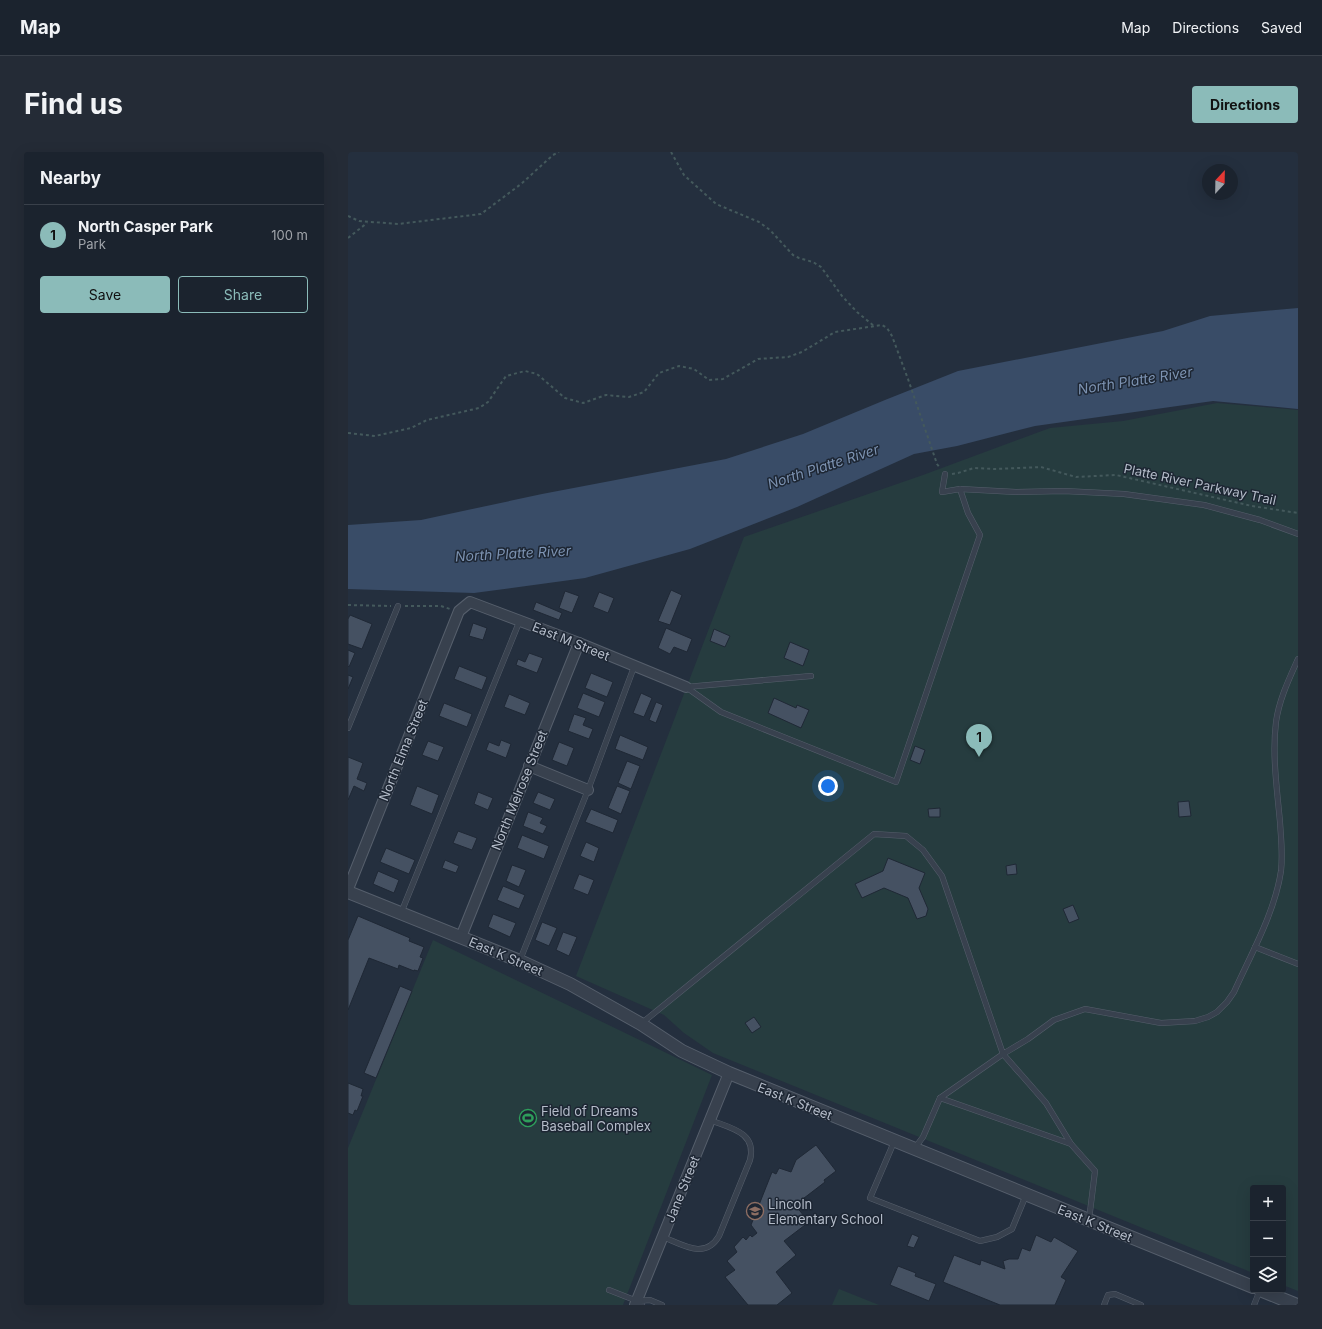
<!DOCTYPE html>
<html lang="en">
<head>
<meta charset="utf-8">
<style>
	:root { --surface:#1b232e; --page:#242b36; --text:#f1f3f6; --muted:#a0a4aa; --line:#39404a; --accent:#8bbbb9 }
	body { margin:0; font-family:Inter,sans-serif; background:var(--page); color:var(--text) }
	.controls { position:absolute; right:12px; bottom:12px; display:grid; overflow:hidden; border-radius:4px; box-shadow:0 4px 16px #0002 }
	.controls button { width:36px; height:36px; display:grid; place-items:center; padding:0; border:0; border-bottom:1px solid var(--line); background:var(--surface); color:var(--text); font:20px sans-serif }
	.compass { position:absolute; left:854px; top:12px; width:36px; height:36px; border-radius:50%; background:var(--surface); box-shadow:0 4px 16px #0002; rotate:22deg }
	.you { position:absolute; left:480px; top:634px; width:14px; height:14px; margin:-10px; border:3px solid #fff; border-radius:50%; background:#1a73e8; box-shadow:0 0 0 6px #1a73e833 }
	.badge { display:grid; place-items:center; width:26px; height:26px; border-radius:50%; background:var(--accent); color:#111; font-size:13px; font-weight:700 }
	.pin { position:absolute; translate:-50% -33px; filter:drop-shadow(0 1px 2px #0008) }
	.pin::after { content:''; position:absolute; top:21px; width:14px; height:12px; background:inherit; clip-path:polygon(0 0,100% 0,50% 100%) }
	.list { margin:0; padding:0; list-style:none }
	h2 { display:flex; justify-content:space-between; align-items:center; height:52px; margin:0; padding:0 16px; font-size:17px }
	h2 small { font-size:13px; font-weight:400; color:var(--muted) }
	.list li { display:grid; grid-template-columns:26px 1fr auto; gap:12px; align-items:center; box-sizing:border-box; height:60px; padding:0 16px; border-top:1px solid var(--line) }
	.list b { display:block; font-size:15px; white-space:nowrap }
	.list p { margin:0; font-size:13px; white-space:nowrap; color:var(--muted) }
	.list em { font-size:13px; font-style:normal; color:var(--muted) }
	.actions { display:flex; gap:8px; padding:12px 16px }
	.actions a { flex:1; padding:9px 0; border:1px solid var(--accent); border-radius:4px; text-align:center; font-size:14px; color:var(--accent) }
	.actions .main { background:var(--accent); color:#111 }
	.icon { flex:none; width:22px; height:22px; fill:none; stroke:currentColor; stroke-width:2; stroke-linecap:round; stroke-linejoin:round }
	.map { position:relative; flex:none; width:950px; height:1153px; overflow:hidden; border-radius:4px }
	header { display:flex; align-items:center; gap:24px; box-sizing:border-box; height:56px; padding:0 20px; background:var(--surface); border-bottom:1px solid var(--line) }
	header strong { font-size:19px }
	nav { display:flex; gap:22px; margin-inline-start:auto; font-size:14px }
	.intro { display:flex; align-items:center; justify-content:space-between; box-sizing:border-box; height:96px; padding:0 24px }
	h1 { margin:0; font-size:28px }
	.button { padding:10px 18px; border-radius:4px; background:var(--accent); color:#111; font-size:14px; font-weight:700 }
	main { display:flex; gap:24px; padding:0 24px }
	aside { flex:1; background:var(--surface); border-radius:4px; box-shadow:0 4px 16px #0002 }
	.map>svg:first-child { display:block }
</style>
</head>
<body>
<header>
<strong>Map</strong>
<nav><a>Map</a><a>Directions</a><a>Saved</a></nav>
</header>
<div class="intro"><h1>Find us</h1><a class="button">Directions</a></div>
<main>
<aside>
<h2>Nearby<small></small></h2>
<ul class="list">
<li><span class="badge">1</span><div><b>North Casper Park</b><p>Park</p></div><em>100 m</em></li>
</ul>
<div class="actions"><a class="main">Save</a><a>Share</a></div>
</aside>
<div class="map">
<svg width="950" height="1153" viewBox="0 0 950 1153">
	<rect width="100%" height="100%" fill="#242f3e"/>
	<g fill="#263c3f">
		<path d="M869 251 950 258V1139L935 1133V1036H905V1121L365 901 336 881 316 863 228 824 396 385 575 323 702 276 775 269Z"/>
		<path d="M85 788 364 923 275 1153H0V996Z"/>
		<path d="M491 1137 531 1153H484Z"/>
	</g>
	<path fill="#394c67" d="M950 156V257L865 249 687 274 609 294 566 302 449 355 342 397 237 426 126 441 0 437V373L73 368 194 342 378 307 455 282 537 248 610 219 815 179 862 164Z"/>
	<g fill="#455162" stroke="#1f2835">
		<path d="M323 438 334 443 322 473 310 469Z"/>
		<path d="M217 439 231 444 224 461 211 456Z"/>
		<path d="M251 440 266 446 260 461 245 455Z"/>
		<path d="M188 450 214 461 211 468 185 458Z"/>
		<path d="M2 463 24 472 14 497 0 492V467Z"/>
		<path d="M125 471 139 476 135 488 121 484Z"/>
		<path d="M318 476 344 487 339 500 326 495 322 502 310 496Z"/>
		<path d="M366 477 382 484 377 495 362 489Z"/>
		<path d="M442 490 461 498 455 514 436 506Z"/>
		<path d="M0 498 7 501 1 515 0 514Z"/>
		<path d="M181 501 195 506 189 521 168 513 170 507 177 510Z"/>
		<path d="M111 514 139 525 134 538 106 527Z"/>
		<path d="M243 521 265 530 259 545 237 536Z"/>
		<path d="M0 523 5 525 0 537Z"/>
		<path d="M235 541 257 550 251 565 229 556Z"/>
		<path d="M293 541 304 546 296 565 285 561Z"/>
		<path d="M161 542 182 551 177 563 156 555Z"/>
		<path d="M426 546 448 556 449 553 461 558 453 576 420 561Z"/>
		<path d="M308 550 315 553 308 571 301 568Z"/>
		<path d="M96 551 124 562 119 575 91 564Z"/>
		<path d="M226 562 238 566 235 573 245 577 241 587 220 579Z"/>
		<path d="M272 583 300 595 295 608 267 597Z"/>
		<path d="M153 588 163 592 158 606 138 598 141 590 151 594Z"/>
		<path d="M80 589 96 595 90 609 74 603Z"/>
		<path d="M211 590 226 596 219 614 204 608Z"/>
		<path d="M567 594 577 598 572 612 562 608Z"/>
		<path d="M0 605 15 611 9 627 19 631 16 639 6 634 0 648Z"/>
		<path d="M279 609 292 614 283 637 270 631Z"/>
		<path d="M69 634 91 643 84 662 62 653Z"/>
		<path d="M269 634 282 639 273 662 260 656Z"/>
		<path d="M130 640 145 646 140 658 126 652Z"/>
		<path d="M190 640 207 647 202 658 185 651Z"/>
		<path d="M841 649 843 664 831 665 830 650Z"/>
		<path d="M592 656V665H581L580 657Z"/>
		<path d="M243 657 270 668 265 681 237 670Z"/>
		<path d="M180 660 195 666 192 671 199 674 195 682 175 674Z"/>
		<path d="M110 679 129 686 124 698 105 691Z"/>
		<path d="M174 683 201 694 196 707 169 696Z"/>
		<path d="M238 690 251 696 246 710 232 704Z"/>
		<path d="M38 696 67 708 61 722 32 710Z"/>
		<path d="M540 706 577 721 571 736 580 757 578 764 569 767 560 746 536 736 514 746 507 732 535 719Z"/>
		<path d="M97 708 111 714 108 721 94 716Z"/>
		<path d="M668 712 669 722 659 723 658 714Z"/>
		<path d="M164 713 178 718 171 735 158 729Z"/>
		<path d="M30 719 51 728 46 741 25 732Z"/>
		<path d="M231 722 246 728 240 743 225 737Z"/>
		<path d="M155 734 177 743 171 757 149 748Z"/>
		<path d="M725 753 731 767 721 771 715 757Z"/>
		<path d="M145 762 168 771 162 785 140 775Z"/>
		<path d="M10 764 62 786 61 789 76 795 72 805 75 806 70 819 66 818V819L51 813 50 817 21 806 0 858V788Z"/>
		<path d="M194 770 209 776 201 794 187 788Z"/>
		<path d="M215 780 229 785 221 804 208 798Z"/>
		<path d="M52 834 64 839 28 926 16 921Z"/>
		<path d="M406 865 413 875 404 881 397 871Z"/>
		<path d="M0 931 15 937 13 944H15L9 959 7 958 5 963 0 961Z"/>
		<path d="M468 993 488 1019 476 1028 477 1030 447 1053 461 1070 436 1089 448 1103 428 1120 444 1141 429 1153H400L377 1125 387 1118 379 1109 389 1100 386 1095 395 1085 398 1088 402 1083 404 1085 409 1081 403 1073 424 1020 428 1022 431 1016 443 1020 448 1008Z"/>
		<path d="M564 1082 571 1085 566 1096 559 1094Z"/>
		<path d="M688 1083 703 1090 706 1085 730 1099 713 1125 718 1128 707 1153H652L595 1130 606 1103 632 1113 633 1108 657 1117 655 1109 661 1107H670L674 1096 682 1099Z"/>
		<path d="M550 1114 568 1121 567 1124 588 1132 581 1149 542 1133Z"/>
	</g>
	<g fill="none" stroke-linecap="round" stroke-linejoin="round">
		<g stroke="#565f6c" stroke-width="6">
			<g id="service">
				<path d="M612 337 668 340 716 339 776 342 856 353 912 368 950 382"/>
				<path d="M338 535 373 560 548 630 632 383 620 361 612 337 594 340 597 322"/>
				<path d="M338 535 463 524"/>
				<path d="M0 576 50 454"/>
				<path d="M53 761 172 468"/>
				<path d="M907 795 950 812"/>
				<path d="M172 808 240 638 286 515"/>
				<path d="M294 871 526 682 558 684 575 698 594 724 655 902 680 887 706 868 737 857 813 871 847 869 860 865 869 860 879 850 886 840C903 802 927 760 933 719 935 702 933 687 932 670 929 637 924 603 928 570 931 548 941 527 950 507"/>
				<path d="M592 946 723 992 747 1019 741 1068"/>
				<path d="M546 990 522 1046 632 1089 649 1085 664 1077 678 1043"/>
				<path d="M566 997 575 985 592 946 655 902 698 951 723 992"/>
				<path d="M315 1085C335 1093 357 1108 371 1084L402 1008C409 980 382 976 362 968"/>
				<path d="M261 1138 289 1149"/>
				<path d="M294 1153 289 1149 302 1148 314 1153"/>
				<path d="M756 1153 760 1143 767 1142 793 1153"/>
				<path d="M906 1153 912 1138"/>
			</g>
		</g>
		<g stroke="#565f6c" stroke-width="12">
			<g id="minor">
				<path d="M181 614 240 638"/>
				<path d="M0 737 111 459 122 450 231 491 338 535"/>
				<path d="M113 785 231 491"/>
				<path d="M287 1153 381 921"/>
			</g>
		</g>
		<g stroke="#565f6c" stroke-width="14">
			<g id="tertiary">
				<path d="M0 740 172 809 222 832 293 872 334 899 381 921 905 1135"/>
				<path d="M912 1138 949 1153"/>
			</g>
		</g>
		<g stroke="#44595c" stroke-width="2" stroke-dasharray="3 3" stroke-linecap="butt">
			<path d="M323 0 336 23 368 52 411 70 422 78 445 103 451 106 465 110 473 115 494 144 509 160 526 174"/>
			<path d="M0 64 11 69 50 72 133 62 173 32 205 3 211 0"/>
			<path d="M0 86 19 71"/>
			<path d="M0 281 27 284 63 276 79 268 131 256 140 250 158 224 177 219 189 222 217 246 235 251 258 243 281 245 296 240 311 221 331 214 346 217 361 228 375 227 410 207 440 205 454 200 487 180 534 173 539 176 544 184 560 227 589 312 592 316"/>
			<path d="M604 322 610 321 626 316 647 317 693 315 728 325 768 323 904 354 950 361"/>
			<path d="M0 453 43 454"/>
			<path d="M57 454H93L102 457"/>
		</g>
		<use href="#service" stroke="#38414e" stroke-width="5"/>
		<use href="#minor" stroke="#38414e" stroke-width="10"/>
		<use href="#tertiary" stroke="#38414e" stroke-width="12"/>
	</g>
	<defs>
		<g id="stadium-ring" transform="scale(0.9)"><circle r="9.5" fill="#1d2633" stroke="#2e9e5b" stroke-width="1.5"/><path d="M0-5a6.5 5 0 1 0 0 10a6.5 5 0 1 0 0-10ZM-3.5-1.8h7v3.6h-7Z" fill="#2e9e5b"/></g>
		<g id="school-ring" transform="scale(0.9)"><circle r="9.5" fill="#1d2633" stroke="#8d6e63" stroke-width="1.5"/><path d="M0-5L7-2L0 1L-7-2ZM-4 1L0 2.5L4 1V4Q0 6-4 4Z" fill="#8d6e63"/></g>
	</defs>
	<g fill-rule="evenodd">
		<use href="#stadium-ring" x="180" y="966"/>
		<use href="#school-ring" x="407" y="1059"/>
	</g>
	<g text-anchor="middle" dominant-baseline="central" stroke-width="3" stroke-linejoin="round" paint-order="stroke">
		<g font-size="13" fill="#b4bcc9" stroke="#1d2633">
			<text transform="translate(852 332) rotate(12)">Platte River Parkway Trail</text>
			<text transform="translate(223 489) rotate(22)">East M Street</text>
			<text transform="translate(55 598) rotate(-68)">North Elma Street</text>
			<text transform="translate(171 638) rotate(-68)">North Melrose Street</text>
			<text transform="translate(158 804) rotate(23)">East K Street</text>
			<text transform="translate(447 949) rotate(22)">East K Street</text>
			<text transform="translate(334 1037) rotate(-68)">Jane Street</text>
			<text transform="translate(747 1071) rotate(22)">East K Street</text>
		</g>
		<g font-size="13" fill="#b4bcc9" stroke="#1d2633" text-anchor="start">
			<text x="193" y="959">Field of Dreams<tspan x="193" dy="15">Baseball Complex</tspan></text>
			<text x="420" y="1052">Lincoln<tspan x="420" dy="15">Elementary School</tspan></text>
		</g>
		<g font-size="14" font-style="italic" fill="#7c92b1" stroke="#1d2633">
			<text transform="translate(787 228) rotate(-9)">North Platte River</text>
			<text transform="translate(475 314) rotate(-18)">North Platte River</text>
			<text transform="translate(165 401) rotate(-3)">North Platte River</text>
		</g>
	</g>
</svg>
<div class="controls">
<button>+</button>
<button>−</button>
<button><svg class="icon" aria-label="layers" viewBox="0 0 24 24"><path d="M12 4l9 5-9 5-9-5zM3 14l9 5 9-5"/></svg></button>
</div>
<svg class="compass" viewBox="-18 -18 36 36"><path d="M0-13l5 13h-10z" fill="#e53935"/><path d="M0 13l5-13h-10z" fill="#a0a4aa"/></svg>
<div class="you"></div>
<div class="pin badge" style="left:631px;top:605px">1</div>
</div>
</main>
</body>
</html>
